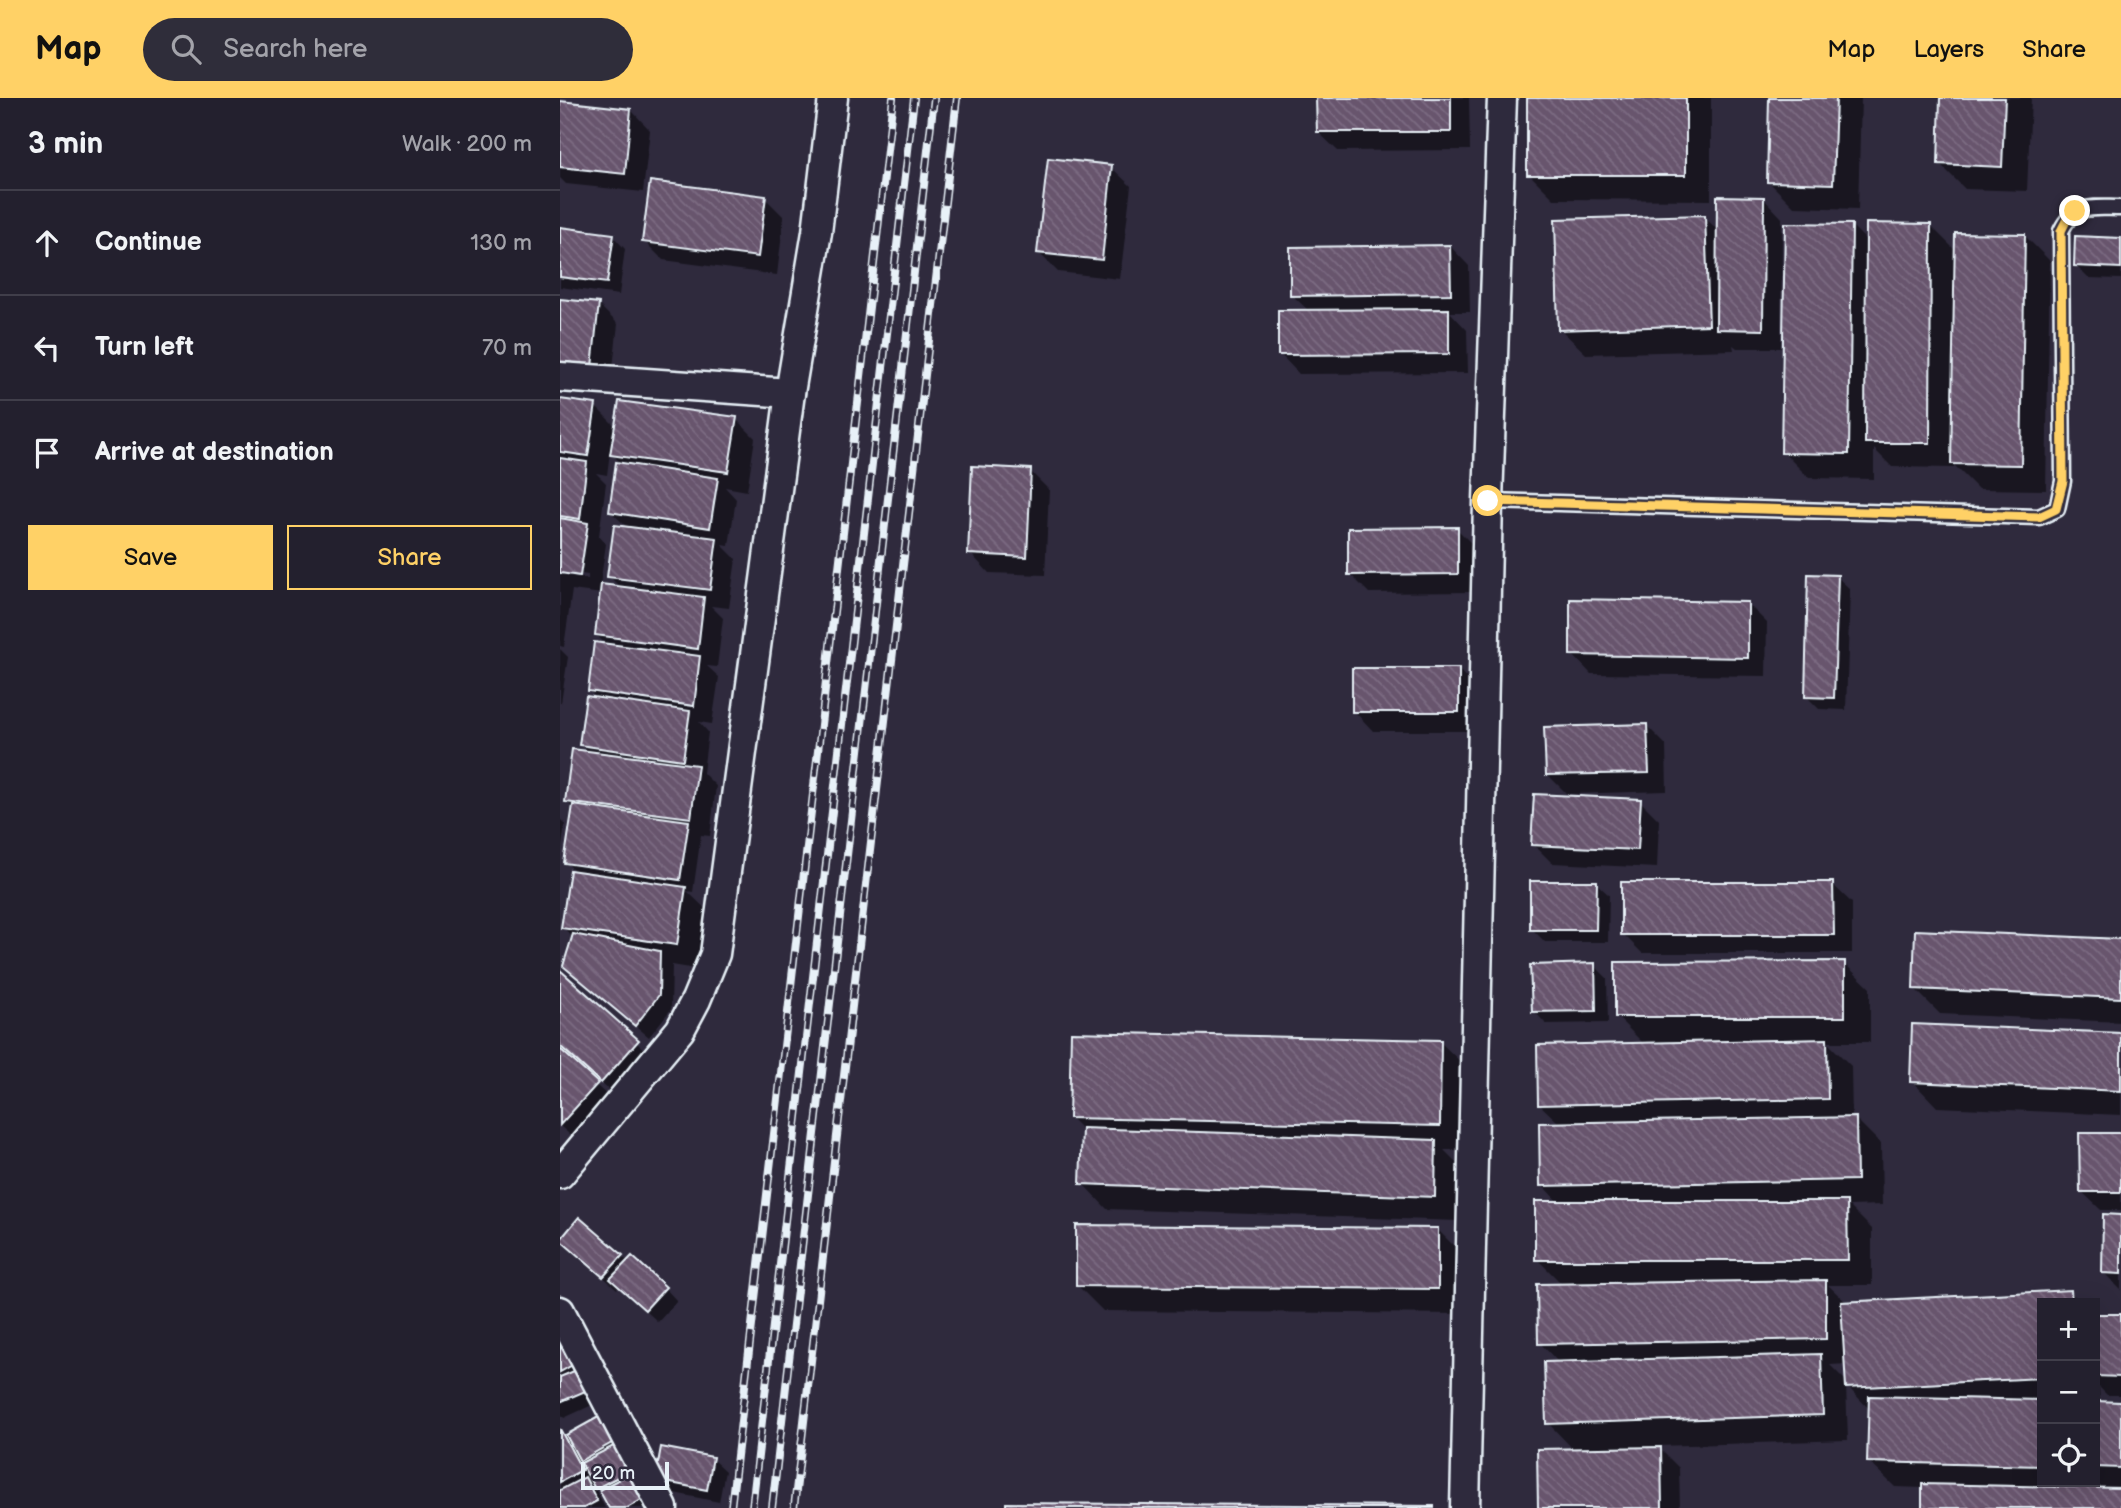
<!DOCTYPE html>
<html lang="en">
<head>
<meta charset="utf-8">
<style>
	:root { --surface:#23202e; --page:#2f2d3a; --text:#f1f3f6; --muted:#a3a3aa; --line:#403e4a; --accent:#ffd166 }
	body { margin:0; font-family:"Balsamiq Sans",sans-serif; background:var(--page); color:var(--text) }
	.controls { position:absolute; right:21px; bottom:21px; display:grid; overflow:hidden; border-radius:0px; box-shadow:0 7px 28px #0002 }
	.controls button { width:63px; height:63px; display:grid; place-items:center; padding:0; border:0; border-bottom:2px solid var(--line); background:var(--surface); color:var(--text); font:35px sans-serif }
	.scale { position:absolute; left:21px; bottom:18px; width:88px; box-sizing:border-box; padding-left:7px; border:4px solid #e8f1f8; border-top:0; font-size:19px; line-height:24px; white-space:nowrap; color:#e8f1f8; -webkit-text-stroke:5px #2f2a3d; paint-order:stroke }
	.stop { position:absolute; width:21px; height:21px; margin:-16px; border:5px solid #ffd166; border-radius:50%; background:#fff }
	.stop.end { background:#ffd166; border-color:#fff; box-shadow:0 2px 7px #0008 }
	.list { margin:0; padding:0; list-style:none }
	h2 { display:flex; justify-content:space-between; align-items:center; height:91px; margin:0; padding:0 28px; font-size:30px }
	h2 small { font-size:23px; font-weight:400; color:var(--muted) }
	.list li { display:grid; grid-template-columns:46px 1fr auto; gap:21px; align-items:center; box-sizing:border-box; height:105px; padding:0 28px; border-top:2px solid var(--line) }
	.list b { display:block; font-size:26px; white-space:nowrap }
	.list em { font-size:23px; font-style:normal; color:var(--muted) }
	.actions { display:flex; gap:14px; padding:21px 28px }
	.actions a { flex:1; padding:16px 0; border:2px solid var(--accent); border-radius:0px; text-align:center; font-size:24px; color:var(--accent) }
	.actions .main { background:var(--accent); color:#111 }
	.icon { flex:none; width:38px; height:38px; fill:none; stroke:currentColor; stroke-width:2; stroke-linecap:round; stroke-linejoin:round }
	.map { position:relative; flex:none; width:1561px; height:1410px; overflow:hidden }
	header { display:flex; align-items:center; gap:42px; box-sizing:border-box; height:98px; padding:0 35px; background:var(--accent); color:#111 }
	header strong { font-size:33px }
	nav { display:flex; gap:38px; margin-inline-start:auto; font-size:24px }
	.search { width:490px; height:63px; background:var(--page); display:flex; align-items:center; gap:18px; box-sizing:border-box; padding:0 24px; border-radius:38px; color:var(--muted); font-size:26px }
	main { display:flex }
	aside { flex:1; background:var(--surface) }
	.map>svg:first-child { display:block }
</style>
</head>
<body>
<header>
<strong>Map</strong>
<div class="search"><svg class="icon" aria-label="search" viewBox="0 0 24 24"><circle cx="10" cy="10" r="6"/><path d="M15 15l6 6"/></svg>Search here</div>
<nav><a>Map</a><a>Layers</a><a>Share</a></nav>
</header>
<main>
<aside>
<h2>3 min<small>Walk · 200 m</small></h2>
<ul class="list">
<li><svg class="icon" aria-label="ahead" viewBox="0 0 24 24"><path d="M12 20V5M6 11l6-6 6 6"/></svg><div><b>Continue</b></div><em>130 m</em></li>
<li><svg class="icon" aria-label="left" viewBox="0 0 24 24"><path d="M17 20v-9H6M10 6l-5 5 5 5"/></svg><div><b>Turn left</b></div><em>70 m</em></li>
<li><svg class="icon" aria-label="arrive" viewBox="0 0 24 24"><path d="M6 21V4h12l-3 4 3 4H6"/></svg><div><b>Arrive at destination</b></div></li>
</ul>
<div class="actions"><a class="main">Save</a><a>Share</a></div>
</aside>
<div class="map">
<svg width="1561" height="1410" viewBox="0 0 1561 1410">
	<defs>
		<pattern id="building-back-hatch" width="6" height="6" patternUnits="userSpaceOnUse" patternTransform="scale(1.75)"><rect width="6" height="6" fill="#67546d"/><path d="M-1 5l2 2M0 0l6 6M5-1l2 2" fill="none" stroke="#7d6d83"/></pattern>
	</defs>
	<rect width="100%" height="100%" fill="#2f2a3d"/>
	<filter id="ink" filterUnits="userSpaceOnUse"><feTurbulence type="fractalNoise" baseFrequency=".0143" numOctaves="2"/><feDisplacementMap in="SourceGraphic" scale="14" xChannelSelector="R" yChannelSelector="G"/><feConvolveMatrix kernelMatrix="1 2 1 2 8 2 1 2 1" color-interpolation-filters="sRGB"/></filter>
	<g filter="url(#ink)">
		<g fill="#0007" fill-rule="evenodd">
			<path d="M758 0H909L910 52 778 53 758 34Z"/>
			<path d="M969 0H1151V102L994 101 969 76Z"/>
			<path d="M1211 0H1301L1298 111 1234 109 1208 83Z"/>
			<path d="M1382 0H1471L1467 93 1405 91 1379 65Z"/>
			<path d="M0 5 71 12 90 32 83 94 6 86 0 80Z"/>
			<path d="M551 69 571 88 560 181 498 174 479 155Z"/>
			<path d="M205 100 224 119 217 177 103 162 84 143Z"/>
			<path d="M1203 100 1222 120 1221 250H1177L1173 247 1174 252 1026 256 1000 231 1144 119 1158 132Z"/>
			<path d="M1291 127 1308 144 1370 127 1396 153 1464 137 1490 163 1486 392 1418 391 1394 367V370L1332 369 1314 351V381L1249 380 1223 354Z"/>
			<path d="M0 131 53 138 65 151 59 197 0 189Z"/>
			<path d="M1561 142V181L1528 180 1515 167Z"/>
			<path d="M890 148 909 168 910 214H890L907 232 908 275 739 276 720 256 749 213 732 197Z"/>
			<path d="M0 202 39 207 58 226 51 287 0 281Z"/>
			<path d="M0 303 35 308 56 329 176 321 195 340 187 393 165 389 176 401 169 448 162 447 176 461 169 510 151 508 163 520 157 569 147 568 159 579 152 626 139 624 148 634 143 675 156 688 150 738 141 737 133 794 127 793 151 816 142 872 112 867 111 911 89 939 18 880 13 840 3 829 17 775 6 764 14 710 7 704 30 655 21 646 39 602 29 593 47 547 36 537 42 496 12 492 4 549 0 548V476L28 481V477L0 473ZM50 354 63 367 51 414 68 430 49 478 61 490 40 487 46 446 39 438 46 385 36 375 47 377Z"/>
			<path d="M470 373 489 392 485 477 429 475 410 455Z"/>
			<path d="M897 431 916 450 917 494 809 495 790 476Z"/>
			<path d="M1277 479 1290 491 1286 612 1259 611 1246 598Z"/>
			<path d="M1187 505 1207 525 1206 578 1031 576 1012 556Z"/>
			<path d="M0 551 8 559 1 605H0Z"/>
			<path d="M898 571 917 591 918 633H813L794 613Z"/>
			<path d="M1086 627 1106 647 1107 693 1007 696 987 676Z"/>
			<path d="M1080 703 1099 722 1097 770 992 765 973 746Z"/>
			<path d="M0 721 5 726 0 763Z"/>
			<path d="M1036 785 1049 797 1048 844H985L972 831Z"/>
			<path d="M1272 786 1292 805V855H1082L1063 836Z"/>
			<path d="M1561 842V924L1380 916 1355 891Z"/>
			<path d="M1284 865 1310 890V944H1267L1291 968 1292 1021 1295 1020 1321 1046 1322 1107 1289 1108 1312 1131V1187H1268L1287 1205 1510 1194 1522 1205H1482V1384H1535V1217L1561 1218V1297H1547L1539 1289 1540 1305H1561V1410H1363L1364 1390 1335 1389 1309 1364 1310 1312 1286 1287 1288 1342 1097 1348 1119 1370 1120 1410H980L1015 1353 988 1325 1000 1266 980 1245 1003 1187 977 1161 999 1105 982 1087 1000 1026 980 1007 1085 947 1057 919ZM1287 1266V1284L1270 1267Z"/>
			<path d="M1034 867 1047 880 1048 925 986 926 974 913Z"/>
			<path d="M0 874 103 969 68 1009 0 949Z"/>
			<path d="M1561 936V1017L1377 1009 1352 983Z"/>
			<path d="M880 944 906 969 904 1052H884L901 1069 899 1123 547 1111 522 1085 524 1033 511 1020Z"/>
			<path d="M0 954 62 1011 26 1051 0 1028Z"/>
			<path d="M1561 1037V1112H1541L1521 1093Z"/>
			<path d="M1561 1118V1192L1544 1175Z"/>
			<path d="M878 1132 903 1157V1216L543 1213 518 1188Z"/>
			<path d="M15 1154 61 1158 105 1190 117 1203 98 1224 59 1188 57 1191Z"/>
			<path d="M0 1221 41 1303 4 1320 0 1315Z"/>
			<path d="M43 1319 102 1410H51L34 1385 30 1387 37 1394 45 1410H0V1333L11 1344Z"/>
			<path d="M152 1361 165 1373 159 1404 109 1394 96 1382Z"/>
		</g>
		<g fill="url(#building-back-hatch)" stroke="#e8f1f8" stroke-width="2">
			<path d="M756 0H891V34H757Z"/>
			<rect x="967" y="0" width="159" height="77"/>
			<path d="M1209 0H1276L1273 86 1207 84Z"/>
			<path d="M1380 0H1445L1442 69 1378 66Z"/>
			<path d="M0 3 71 11 65 76 0 69Z"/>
			<path d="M488 60 552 67 542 162 477 155Z"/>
			<path d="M90 83 206 98 198 159 82 144Z"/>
			<path d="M1157 98 1204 99 1203 232 1156 231Z"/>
			<path d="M1145 117 1149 227 998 232 995 121Z"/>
			<path d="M1225 125 1292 126 1289 356 1221 355Z"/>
			<path d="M1306 125 1371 126 1370 345H1305Z"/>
			<path d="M0 129 54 136 47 185 0 179Z"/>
			<path d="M1395 135 1465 136 1461 367 1391 366Z"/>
			<path d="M1515 138 1561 140V170L1514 168Z"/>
			<path d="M890 147 891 196 730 198V149Z"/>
			<path d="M0 201 39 205 32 269 0 265Z"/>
			<path d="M889 211V256L718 257V212Z"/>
			<path d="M0 301 36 306 28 358 0 354Z"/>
			<path d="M59 303 177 319 168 374 50 357Z"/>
			<path d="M0 360 27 364 20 421 0 418Z"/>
			<path d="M56 364 158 380 150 430 49 414Z"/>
			<path d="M412 368 471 371 467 459 408 456Z"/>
			<path d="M0 420 28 425 20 478 0 475Z"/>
			<path d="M54 427 157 440 150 492 47 479Z"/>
			<path d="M898 429V476L788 477V430Z"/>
			<path d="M1248 476 1278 477 1274 600 1245 599Z"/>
			<path d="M41 486 144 499 138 551 35 537Z"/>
			<path d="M1010 501 1188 504V560L1010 557Z"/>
			<path d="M34 544 140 558 134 608 28 593Z"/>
			<rect x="792" y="570" width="107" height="44"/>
			<path d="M26 598 130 613 123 662 19 647Z"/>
			<path d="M1087 626 1089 675 986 677 984 629Z"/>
			<path d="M12 651 138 667 131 720 5 704Z"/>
			<path d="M974 696 1081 701 1078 752 971 747Z"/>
			<path d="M13 707 129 723 120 782 4 765Z"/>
			<path d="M10 772 126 789 117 847 1 830Z"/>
			<path d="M970 783H1037L1036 832H970Z"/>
			<path d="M1061 784H1273L1274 837H1061Z"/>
			<path d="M1355 832 1561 841V900L1353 891Z"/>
			<path d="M13 836 100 853 99 897 75 928 3 868Z"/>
			<path d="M1285 863V919H1055V864Z"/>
			<path d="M1035 865 1036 913 972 914 970 867Z"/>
			<path d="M0 872 79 942 41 985 0 948Z"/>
			<path d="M1352 926 1561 935V993L1350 984Z"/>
			<path d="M511 934 881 942 880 1028 509 1020Z"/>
			<path d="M1267 941 1268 1001 978 1007 977 947Z"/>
			<path d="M0 951 38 985 0 1027Z"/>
			<path d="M1296 1019 1297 1082 980 1088 979 1025Z"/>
			<path d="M522 1030 876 1042 875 1099 520 1086Z"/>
			<path d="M1519 1035H1561V1094H1520Z"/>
			<path d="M975 1103H1287L1288 1162H975Z"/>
			<path d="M1543 1116 1561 1117V1176L1542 1175Z"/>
			<path d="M19 1119 63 1157 43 1179 0 1142Z"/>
			<path d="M516 1127 878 1130V1191L516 1188Z"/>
			<path d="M72 1158 106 1189 85 1212 50 1181Z"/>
			<path d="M1266 1182V1241L978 1246 977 1186Z"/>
			<path d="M1511 1192 1512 1205H1482V1280L1286 1290 1281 1204Z"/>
			<path d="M1535 1216H1561V1279L1535 1278Z"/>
			<path d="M0 1241 16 1265 0 1274Z"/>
			<path d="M1261 1256 1263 1317 986 1326 984 1264Z"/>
			<path d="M21 1270 30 1291 0 1304V1279Z"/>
			<path d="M1309 1298 1482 1302V1368L1307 1364Z"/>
			<path d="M1535 1303 1561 1304V1370L1535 1369Z"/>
			<path d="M44 1316 57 1342 20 1363 6 1337Z"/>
			<path d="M0 1331 22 1372 0 1384Z"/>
			<path d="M59 1345 73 1371 35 1391 21 1365Z"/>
			<path d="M101 1349 153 1359 147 1392 95 1382Z"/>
			<path d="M1101 1349 1102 1410H978L977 1351Z"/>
			<path d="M76 1372 90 1397 67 1410H49L39 1392Z"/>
			<path d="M25 1379 37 1403 24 1410H0V1392Z"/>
			<path d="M1362 1386 1561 1390V1410H1362Z"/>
			<path d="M446 1405 874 1408V1410H446Z"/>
		</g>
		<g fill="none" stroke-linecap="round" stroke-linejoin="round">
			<g stroke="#e8f1f8" stroke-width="19">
				<path id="service" d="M928 403 1479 419 1497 411 1503 383 1501 133C1514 105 1533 110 1561 110"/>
			</g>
			<g stroke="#e8f1f8" stroke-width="33">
				<g id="minor">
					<path d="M0 279 230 295"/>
					<path d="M0 1076 120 932 136 902 155 856 230 295 257 134 273 0"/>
					<path d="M0 1213 103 1410"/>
					<path d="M905 1410 928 403 942 0"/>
				</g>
			</g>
			<use href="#service" stroke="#2f2a3d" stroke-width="14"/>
			<use href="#minor" stroke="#2f2a3d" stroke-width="28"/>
			<g stroke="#e8f1f8" stroke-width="8">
				<g id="rail">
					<path d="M171 1410 333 0"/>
					<path d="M192 1410 354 0"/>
					<path d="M212 1410 374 0"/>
					<path d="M234 1410 397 0"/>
				</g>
			</g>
			<use href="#rail" stroke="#2f2a3d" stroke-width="5" stroke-dasharray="16" stroke-linecap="butt"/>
		</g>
	</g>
	<g fill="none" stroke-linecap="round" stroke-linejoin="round" filter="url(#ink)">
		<path stroke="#ffd166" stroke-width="9" d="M928 403 1479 419 1496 411 1503 383 1501 133 1507 121 1515 113"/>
	</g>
</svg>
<div class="controls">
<button>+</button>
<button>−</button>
<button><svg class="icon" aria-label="locate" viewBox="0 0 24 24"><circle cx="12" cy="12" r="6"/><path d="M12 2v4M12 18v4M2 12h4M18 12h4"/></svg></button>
</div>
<div class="scale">20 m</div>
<div class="stop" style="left:928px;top:403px"></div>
<div class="stop end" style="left:1515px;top:113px"></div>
</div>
</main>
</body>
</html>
